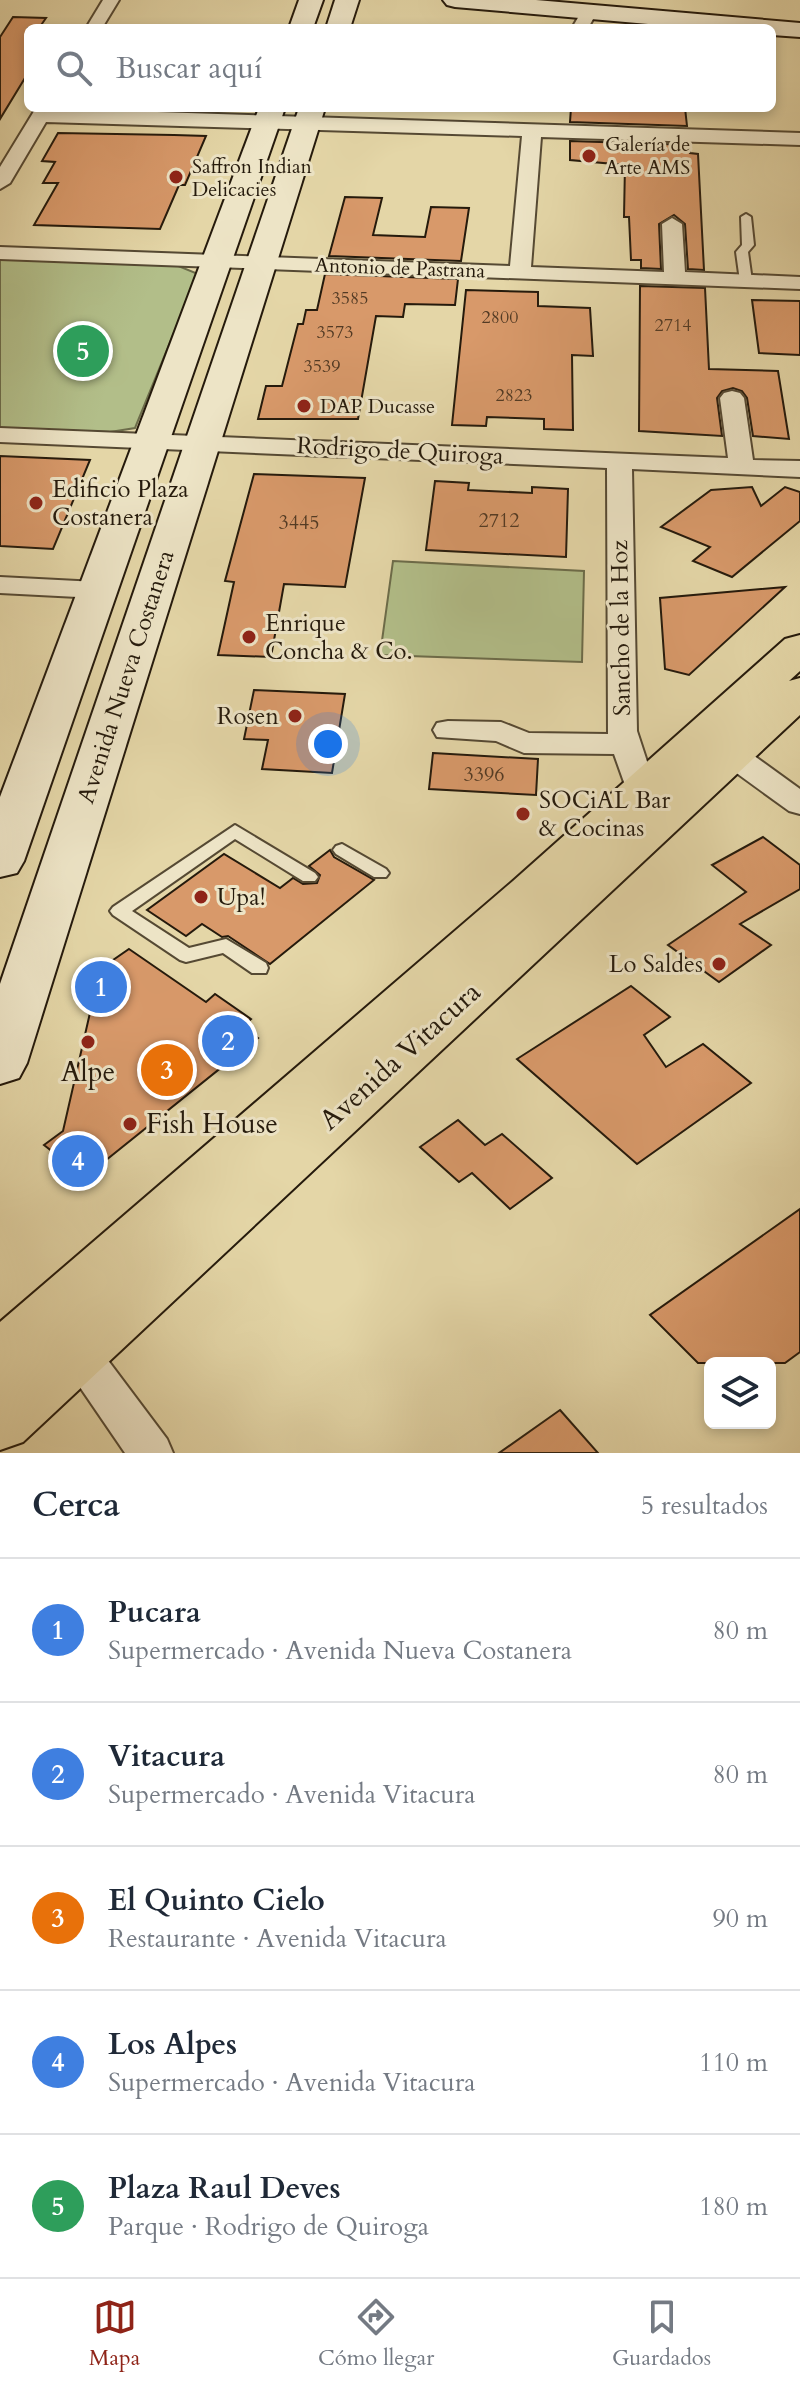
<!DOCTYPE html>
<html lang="es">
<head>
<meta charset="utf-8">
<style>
	:root { --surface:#fff; --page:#f6f6f7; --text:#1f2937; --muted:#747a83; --line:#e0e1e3; --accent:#8f2418 }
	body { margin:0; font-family:Cardo,serif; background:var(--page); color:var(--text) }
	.controls { position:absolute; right:24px; bottom:24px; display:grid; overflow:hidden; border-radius:12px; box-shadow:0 4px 12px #0003 }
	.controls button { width:72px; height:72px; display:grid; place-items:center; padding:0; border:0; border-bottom:2px solid var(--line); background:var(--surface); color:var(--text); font:40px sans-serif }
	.you { position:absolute; left:328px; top:744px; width:28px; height:28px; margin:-20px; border:6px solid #fff; border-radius:50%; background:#1a73e8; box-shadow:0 0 0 12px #1a73e833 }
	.badge { display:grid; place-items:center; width:52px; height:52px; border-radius:50%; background:var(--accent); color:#fff; font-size:26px; font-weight:700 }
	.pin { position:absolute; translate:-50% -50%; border:4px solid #fff; box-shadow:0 2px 8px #0006 }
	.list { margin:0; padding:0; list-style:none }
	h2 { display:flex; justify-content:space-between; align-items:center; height:104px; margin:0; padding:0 32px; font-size:34px }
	h2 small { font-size:26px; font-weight:400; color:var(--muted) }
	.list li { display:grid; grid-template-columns:52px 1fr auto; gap:24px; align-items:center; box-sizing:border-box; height:144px; padding:0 32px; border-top:2px solid var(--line) }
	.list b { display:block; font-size:30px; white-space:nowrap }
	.list p { margin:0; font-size:26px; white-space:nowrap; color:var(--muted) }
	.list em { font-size:26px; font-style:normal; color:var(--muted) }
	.icon { flex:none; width:44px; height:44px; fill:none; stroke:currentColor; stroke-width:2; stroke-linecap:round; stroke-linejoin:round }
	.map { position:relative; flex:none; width:800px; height:1453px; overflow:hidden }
	.search { position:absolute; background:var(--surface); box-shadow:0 4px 12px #0003; left:24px; right:24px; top:24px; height:88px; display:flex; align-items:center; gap:20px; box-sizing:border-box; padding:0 28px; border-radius:12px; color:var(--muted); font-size:30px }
	.sheet { height:824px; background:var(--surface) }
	nav { display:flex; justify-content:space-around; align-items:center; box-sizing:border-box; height:112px; border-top:2px solid var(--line); background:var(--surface); font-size:22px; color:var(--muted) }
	nav a { display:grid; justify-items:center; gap:4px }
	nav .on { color:var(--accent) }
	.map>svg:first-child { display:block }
</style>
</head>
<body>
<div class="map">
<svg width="800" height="1453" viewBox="0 0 800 1453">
	<rect width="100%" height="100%" fill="#e4d6a7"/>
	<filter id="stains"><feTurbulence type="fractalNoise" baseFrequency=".0025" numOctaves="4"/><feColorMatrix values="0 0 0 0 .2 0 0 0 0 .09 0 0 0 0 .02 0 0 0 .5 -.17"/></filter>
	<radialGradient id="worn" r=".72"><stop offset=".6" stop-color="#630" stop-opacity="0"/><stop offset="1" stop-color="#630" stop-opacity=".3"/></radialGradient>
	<g fill="#b2be89" stroke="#6c6c4a" stroke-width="2">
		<path d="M0 258 176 265 198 274 135 428 110 432 0 429Z"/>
		<path d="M393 561 584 571 582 662 380 655Z"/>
	</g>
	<g fill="#d8996a" stroke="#251a0c" stroke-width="2">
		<path d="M13 17 46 18 39 28H28V73L0 119V37Z"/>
		<path d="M571 108H685L687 126 570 122Z"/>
		<path d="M58 133 174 135 206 136 185 185H179L160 229 34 225 58 183H43L55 162 42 161Z"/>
		<path d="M570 141 689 145 690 153 698 154 704 270 688 269 685 224 674 215 659 224 661 269 641 268V260H631L629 217H624L625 165 570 160Z"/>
		<path d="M345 197 382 198 373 235 425 237 431 207 469 208 461 261 329 256Z"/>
		<path d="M325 274 458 279 455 305 405 304 403 317 376 316 358 419H258L266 386H282L298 324H303L306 310H317Z"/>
		<path d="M640 286 705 288 709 369 778 371 789 439 753 436 747 398 742 391 733 388 722 391 717 398 722 436 639 431Z"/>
		<path d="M466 290 538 292V306L590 308 593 356 572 355 573 430 544 429V419L487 417 486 426 452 425Z"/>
		<path d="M752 300 800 301V355L759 353Z"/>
		<path d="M0 456 90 460 53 549 0 546Z"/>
		<path d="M254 474 365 478 345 587 284 584 271 657 218 655 234 582 225 581Z"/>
		<path d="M435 481 469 483 468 490 532 493V487L568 489 566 557 426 550Z"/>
		<path d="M752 487 761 506 785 487 800 492V521L732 577 693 561 710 547 661 527 711 490Z"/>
		<path d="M785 587 689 675 665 669 660 598Z"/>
		<path d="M254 690 345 694 332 773 262 769 268 740 244 739Z"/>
		<path d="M433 753 538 759 536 795 429 789Z"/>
		<path d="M763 837 800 865V889L740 924 771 945 719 982 668 945 746 892 712 865Z"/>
		<path d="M330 850 334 857 374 880 270 964 228 936 222 937 202 924 186 936 147 910 224 854 280 888 293 878 303 884 317 883 320 875 309 866Z"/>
		<path d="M129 949 206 1002 215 994 251 1019 242 1027 258 1038 85 1177 44 1145 63 1131 100 969Z"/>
		<path d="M631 986 670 1017 644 1035 666 1067 703 1044 751 1083 637 1164 517 1059Z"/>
		<path d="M458 1120 485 1145 502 1134 552 1178 510 1209 472 1173 459 1182 420 1147Z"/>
		<path d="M800 1209V1352L785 1363H698L650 1315Z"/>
		<path d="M560 1410 598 1453H499Z"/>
	</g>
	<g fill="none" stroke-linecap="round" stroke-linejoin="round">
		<g stroke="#554933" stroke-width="4">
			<g id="service">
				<path d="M746 214 751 217 754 245 748 252 752 281 746 284 740 281 736 252 742 245 741 217Z"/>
				<path d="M235 825 315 873 318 877 315 881H303L235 839 132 911 189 948 226 939 266 963 268 968 266 973H252L223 953 186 962 180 960 113 915 110 911 113 907Z"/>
				<path d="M342 844 386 869 389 873 386 877H374L336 854 333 850 336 846Z"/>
			</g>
		</g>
		<g stroke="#554933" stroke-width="4">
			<g id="minor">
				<path d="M103 0H119L102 28H86Z"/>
				<path d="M589 7 597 12 588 28H572L583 9Z"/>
				<path d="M36 108 800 133V145L541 137 531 267 664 272 662 224 672 218 682 224 685 272 800 277V289L0 259V247L510 266 522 136 46 122 10 183 0 189V167Z"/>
				<path d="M732 391 740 393 744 398 753 460 800 461V477L632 469 637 731 657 792 652 799 641 802 630 799 614 754 524 753 496 741 437 737 433 730 437 723 448 721 501 722 529 733 608 734 607 468 0 442V428L728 458 720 398 724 393Z"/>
				<path d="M0 577 97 582 107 584 111 590 107 596 97 598 0 593Z"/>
				<path d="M731 744 742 747 800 789V814L789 811 720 761 716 754 720 747Z"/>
				<path d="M77 1333 92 1339 167 1439 173 1453H125L56 1352 62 1339Z"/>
			</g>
		</g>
		<g stroke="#251a0c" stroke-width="4">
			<g id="secondary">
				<path d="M299 0H323L313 28H289Z"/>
				<path d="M335 0H359L350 28H326Z"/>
				<path d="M443 0H536L800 23V37L772 35V28H694L455 7 447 5Z"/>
				<path d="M259 108H285L24 861 17 873 0 877V797Z"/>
				<path d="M299 108H325L27 1063 19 1078 0 1084V984Z"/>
			</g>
		</g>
		<g stroke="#251a0c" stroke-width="4">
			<path id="primary" d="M800 635V671L789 681 800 678V715L23 1442 0 1450V1322L513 881 785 639Z"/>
		</g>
		<use href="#service" fill="#ede4c6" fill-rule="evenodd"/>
		<use href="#minor" fill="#ede4c6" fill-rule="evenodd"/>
		<use href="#secondary" fill="#ede4c6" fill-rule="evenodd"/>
		<use href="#primary" fill="#e4d6a7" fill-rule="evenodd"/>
	</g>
	<g fill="#8f2418" stroke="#ede4c6" stroke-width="3">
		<circle cx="589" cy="156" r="8"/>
		<circle cx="176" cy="177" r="8"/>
		<circle cx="304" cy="406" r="8"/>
		<circle cx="36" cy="503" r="8"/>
		<circle cx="249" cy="637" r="8"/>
		<circle cx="295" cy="716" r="8"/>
		<circle cx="523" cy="814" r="8"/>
		<circle cx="201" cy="897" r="8"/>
		<circle cx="719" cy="964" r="8"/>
		<circle cx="88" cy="1042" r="8"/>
		<circle cx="130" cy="1124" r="8"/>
	</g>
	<g text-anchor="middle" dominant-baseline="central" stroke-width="6" stroke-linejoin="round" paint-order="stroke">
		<g font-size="18" fill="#523a24">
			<text x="350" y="298">3585</text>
			<text x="500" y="317">2800</text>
			<text x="673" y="325">2714</text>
			<text x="335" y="332">3573</text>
			<text x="322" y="366">3539</text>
			<text x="514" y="395">2823</text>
		</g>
		<g font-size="20" fill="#251a0c" stroke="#ede4c6" text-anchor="start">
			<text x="605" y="144">Galería de<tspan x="605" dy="23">Arte AMS</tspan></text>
			<text x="192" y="166">Saffron Indian<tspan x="192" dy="23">Delicacies</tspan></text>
			<text x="320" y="406">DAP Ducasse</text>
		</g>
		<g font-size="20" fill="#251a0c" stroke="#ede4c6">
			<text transform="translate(400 268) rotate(2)">Antonio de Pastrana</text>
		</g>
		<g font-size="20" fill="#523a24">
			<text x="499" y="520">2712</text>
			<text x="299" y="522">3445</text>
			<text x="484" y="774">3396</text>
		</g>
		<g font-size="24" fill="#251a0c" stroke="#ede4c6">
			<text transform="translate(400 451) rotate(3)">Rodrigo de Quiroga</text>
			<text transform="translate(621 628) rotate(-91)">Sancho de la Hoz</text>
			<text transform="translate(126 677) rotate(-72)">Avenida Nueva Costanera</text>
		</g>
		<g font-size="24" fill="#251a0c" stroke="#ede4c6" text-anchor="start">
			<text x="52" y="489">Edificio Plaza<tspan x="52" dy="28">Costanera</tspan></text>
			<text x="265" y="623">Enrique<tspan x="265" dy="28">Concha &amp; Co.</tspan></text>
			<text x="279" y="716" text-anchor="end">Rosen</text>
			<text x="539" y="800">SOCiAL Bar<tspan x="539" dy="28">&amp; Cocinas</tspan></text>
			<text x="217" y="897">Upa!</text>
			<text x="703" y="964" text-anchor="end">Lo Saldes</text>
		</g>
		<g font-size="28" fill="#251a0c" stroke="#ede4c6">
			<text transform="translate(400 1056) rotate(-42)">Avenida Vitacura</text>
		</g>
		<g font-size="28" fill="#251a0c" stroke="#ede4c6">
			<text x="88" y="1072">Alpe</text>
			<text x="146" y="1124" text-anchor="start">Fish House</text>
		</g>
	</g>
	<rect width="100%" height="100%" filter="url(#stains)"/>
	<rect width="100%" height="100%" fill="url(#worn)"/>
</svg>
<div class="controls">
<button><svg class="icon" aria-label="layers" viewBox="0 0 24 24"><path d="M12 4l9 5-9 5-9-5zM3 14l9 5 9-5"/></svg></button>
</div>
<div class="you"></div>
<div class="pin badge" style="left:101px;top:987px;background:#3f7fe0">1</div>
<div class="pin badge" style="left:228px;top:1041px;background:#3f7fe0">2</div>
<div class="pin badge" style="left:167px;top:1070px;background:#e8710a">3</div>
<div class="pin badge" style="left:78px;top:1161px;background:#3f7fe0">4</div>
<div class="pin badge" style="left:83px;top:351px;background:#2e9e5b">5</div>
<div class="search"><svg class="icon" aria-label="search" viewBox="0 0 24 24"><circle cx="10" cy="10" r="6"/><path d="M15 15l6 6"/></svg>Buscar aquí</div>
</div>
<section class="sheet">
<h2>Cerca<small>5 resultados</small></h2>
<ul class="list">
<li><span class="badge" style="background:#3f7fe0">1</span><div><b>Pucara</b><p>Supermercado · Avenida Nueva Costanera</p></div><em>80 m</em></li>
<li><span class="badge" style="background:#3f7fe0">2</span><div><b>Vitacura</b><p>Supermercado · Avenida Vitacura</p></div><em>80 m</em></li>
<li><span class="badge" style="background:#e8710a">3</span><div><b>El Quinto Cielo</b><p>Restaurante · Avenida Vitacura</p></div><em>90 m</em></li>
<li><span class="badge" style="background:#3f7fe0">4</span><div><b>Los Alpes</b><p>Supermercado · Avenida Vitacura</p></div><em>110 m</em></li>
<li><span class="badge" style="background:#2e9e5b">5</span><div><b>Plaza Raul Deves</b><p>Parque · Rodrigo de Quiroga</p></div><em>180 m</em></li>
</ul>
</section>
<nav>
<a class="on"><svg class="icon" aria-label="map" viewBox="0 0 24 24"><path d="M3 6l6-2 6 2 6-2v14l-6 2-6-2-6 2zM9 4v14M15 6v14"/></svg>Mapa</a>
<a><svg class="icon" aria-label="directions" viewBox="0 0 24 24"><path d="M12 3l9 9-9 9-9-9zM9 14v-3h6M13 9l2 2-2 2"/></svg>Cómo llegar</a>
<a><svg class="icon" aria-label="saved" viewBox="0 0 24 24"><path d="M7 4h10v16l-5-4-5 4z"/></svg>Guardados</a>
</nav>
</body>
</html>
